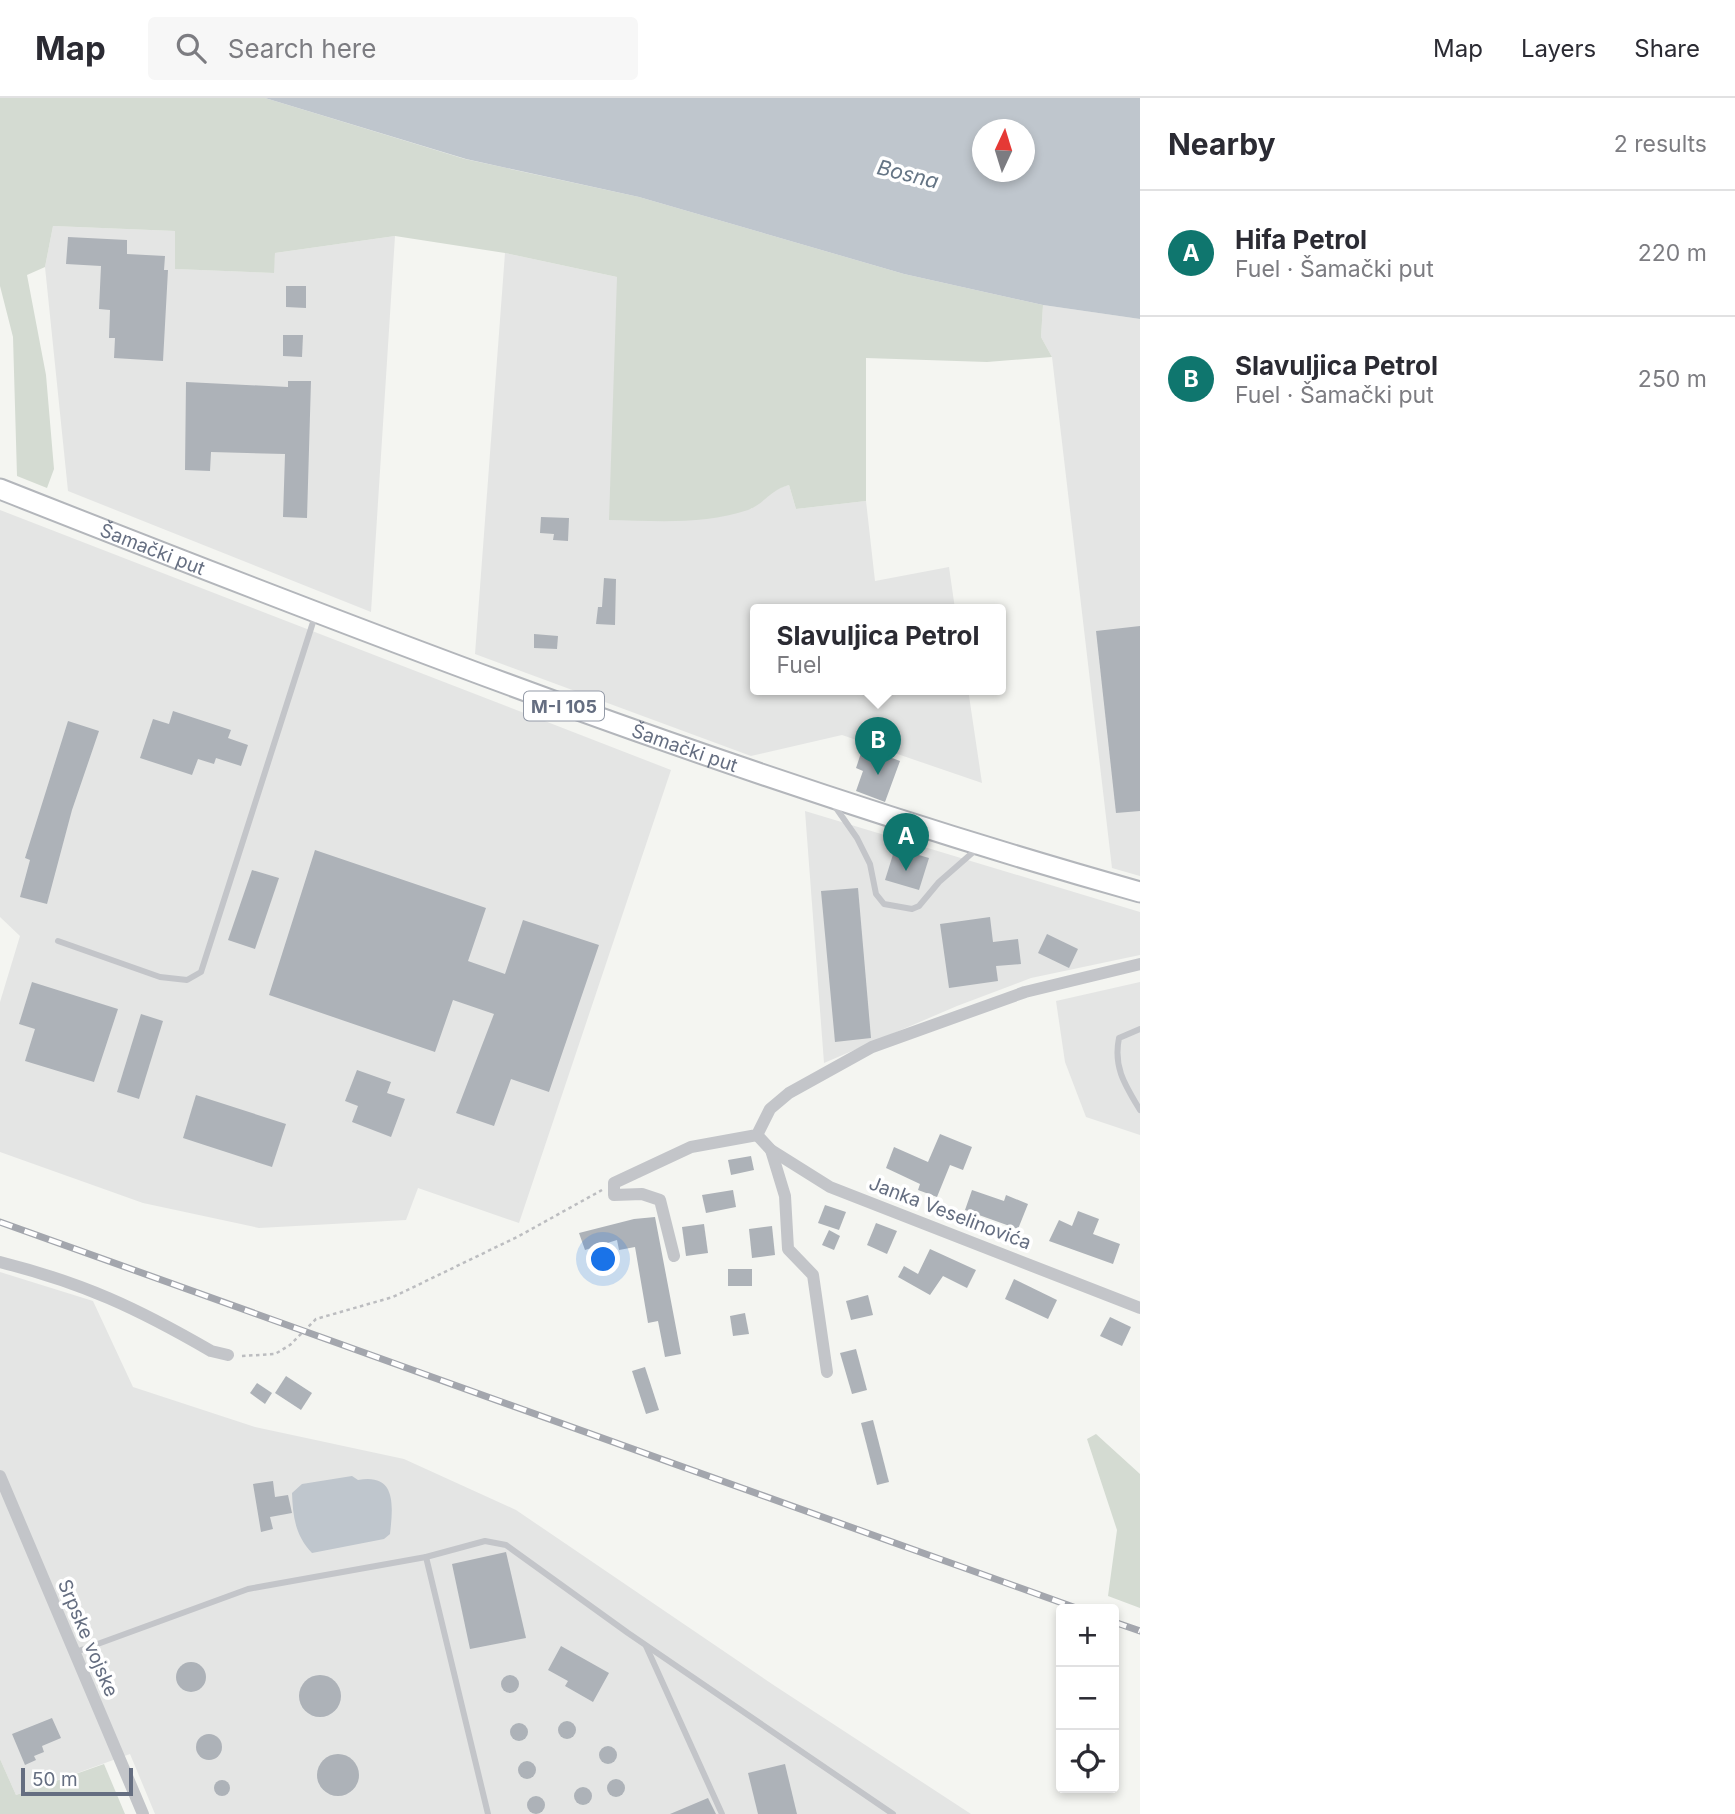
<!DOCTYPE html>
<html lang="en">
<head>
<meta charset="utf-8">
<style>
	:root { --surface:#fff; --page:#f7f7f7; --text:#2b2b33; --muted:#7c7c81; --line:#e1e1e2; --accent:#0f766e }
	body { margin:0; font-family:Inter,sans-serif; background:var(--page); color:var(--text) }
	.controls { position:absolute; right:21px; bottom:21px; display:grid; overflow:hidden; border-radius:7px; box-shadow:0 4px 10px #0003 }
	.controls button { width:63px; height:63px; display:grid; place-items:center; padding:0; border:0; border-bottom:2px solid var(--line); background:var(--surface); color:var(--text); font:35px sans-serif }
	.compass { position:absolute; left:972px; top:21px; width:63px; height:63px; border-radius:50%; background:var(--surface); box-shadow:0 4px 10px #0003; rotate:4deg }
	.scale { position:absolute; left:21px; bottom:18px; width:112px; box-sizing:border-box; padding-left:7px; border:4px solid #656e81; border-top:0; font-size:19px; line-height:24px; white-space:nowrap; color:#656e81; -webkit-text-stroke:5px #fff; paint-order:stroke }
	.you { position:absolute; left:604px; top:1162px; width:24px; height:24px; margin:-18px; border:5px solid #fff; border-radius:50%; background:#1a73e8; box-shadow:0 0 0 10px #1a73e833 }
	.badge { display:grid; place-items:center; width:46px; height:46px; border-radius:50%; background:var(--accent); color:#fff; font-size:23px; font-weight:700 }
	.pin { position:absolute; translate:-50% -58px; filter:drop-shadow(0 2px 4px #0008) }
	.pin::after { content:''; position:absolute; top:37px; width:24px; height:21px; background:inherit; clip-path:polygon(0 0,100% 0,50% 100%) }
	.popup { position:absolute; left:750px; top:506px; width:256px; height:91px; box-sizing:border-box; display:grid; place-content:center; border-radius:7px; background:var(--surface); filter:drop-shadow(0 2px 5px #0005); font-size:23px; white-space:nowrap; color:var(--muted) }
	.popup b { font-size:26px; color:var(--text) }
	.popup::after { content:''; position:absolute; left:50%; top:100%; margin-left:-14px; border:14px solid transparent; border-top-color:var(--surface) }
	.list { margin:0; padding:0; list-style:none }
	h2 { display:flex; justify-content:space-between; align-items:center; height:91px; margin:0; padding:0 28px; font-size:30px }
	h2 small { font-size:23px; font-weight:400; color:var(--muted) }
	.list li { display:grid; grid-template-columns:46px 1fr auto; gap:21px; align-items:center; box-sizing:border-box; height:126px; padding:0 28px; border-top:2px solid var(--line) }
	.list b { display:block; font-size:26px; white-space:nowrap }
	.list p { margin:0; font-size:23px; white-space:nowrap; color:var(--muted) }
	.list em { font-size:23px; font-style:normal; color:var(--muted) }
	.icon { flex:none; width:38px; height:38px; fill:none; stroke:currentColor; stroke-width:2; stroke-linecap:round; stroke-linejoin:round }
	.map { position:relative; flex:none; width:1140px; height:1716px; overflow:hidden }
	header { display:flex; align-items:center; gap:42px; box-sizing:border-box; height:98px; padding:0 35px; background:var(--surface); border-bottom:2px solid var(--line) }
	header strong { font-size:33px }
	nav { display:flex; gap:38px; margin-inline-start:auto; font-size:24px }
	.search { width:490px; height:63px; background:var(--page); display:flex; align-items:center; gap:18px; box-sizing:border-box; padding:0 24px; border-radius:7px; color:var(--muted); font-size:26px }
	main { display:flex }
	aside { flex:1; background:var(--surface) }
	.map>svg:first-child { display:block }
</style>
</head>
<body>
<header>
<strong>Map</strong>
<div class="search"><svg class="icon" aria-label="search" viewBox="0 0 24 24"><circle cx="10" cy="10" r="6"/><path d="M15 15l6 6"/></svg>Search here</div>
<nav><a>Map</a><a>Layers</a><a>Share</a></nav>
</header>
<main>
<div class="map">
<svg width="1140" height="1716" viewBox="0 0 1140 1716">
	<rect width="100%" height="100%" fill="#f4f5f1"/>
	<g fill="#e4e5e4">
		<path d="M53 128 175 133 176 171 273 175 275 155 395 138 371 514 68 393 45 169Z"/>
		<path d="M505 155 617 179 618 197 751 411 775 391 789 387 796 411 866 403 875 483 949 469 955 511H756V591H968L982 685 842 637 751 658 475 556Z"/>
		<path d="M1043 207 1140 221V778L1112 770 1052 259 1041 239Z"/>
		<path d="M0 412 671 672 519 1125 418 1090 406 1122 259 1130 143 1105 0 1054V904L20 838 0 819Z"/>
		<path d="M805 713 1140 814V857L1031 880 957 908 824 965Z"/>
		<path d="M1140 884V1037L1086 1019 1065 964 1056 903Z"/>
		<path d="M0 1174 93 1203 133 1289 255 1329 404 1361 516 1412 775 1588 971 1716H155L130 1656 16 1697 0 1661Z"/>
	</g>
	<g fill="#d4dbd2">
		<path d="M0 0H265L465 61 639 99 904 176 1043 207 1041 239 1052 259 987 264 866 260V403L796 411 789 387C770 392 764 406 748 412 704 427 656 423 609 422L617 179 505 155 395 138 275 155 274 175 175 171V133L53 128 45 169 27 177 46 277 54 371 47 390 17 378 13 239 0 188Z"/>
		<path d="M1096 1336 1140 1376V1510L1108 1498 1117 1432 1087 1341Z"/>
		<path d="M0 1661 16 1697 104 1666 125 1716H0Z"/>
	</g>
	<g fill="#bfc6cd" fill-rule="evenodd">
		<path d="M265 0H1140V221L1043 207 904 176 639 99 466 61ZM982 32H1024V74H982Z"/>
		<path d="M352 1378 358 1382C397 1375 393 1408 390 1436L384 1441 312 1455C295 1437 293 1419 292 1395L302 1386Z"/>
	</g>
	<g fill="#adb2b8">
		<path d="M68 139 127 142V156L165 158 164 172H168L163 263 114 260 115 240H109L110 212 99 211 101 168 66 166Z"/>
		<path d="M286 188H306V210L286 209Z"/>
		<path d="M283 237H303L302 259 283 258Z"/>
		<path d="M288 283H311L307 420 283 419 285 356 211 354 210 373 185 372 186 284 288 289Z"/>
		<path d="M541 419 569 420 568 443 553 442 554 436 540 435Z"/>
		<path d="M604 480 616 481 615 527 596 526 598 509H602Z"/>
		<path d="M1140 528V713L1116 715 1096 533Z"/>
		<path d="M534 536 558 538 557 551 534 550Z"/>
		<path d="M173 613 231 632 228 640 248 647 241 668 216 660 214 666 198 661 192 677 140 660 153 621 169 626Z"/>
		<path d="M68 623 99 633 72 712 47 806 20 799 30 762 25 760Z"/>
		<path d="M863 649 900 663 885 704 856 693 863 673 856 670Z"/>
		<path d="M895 750 929 760 919 792 885 782Z"/>
		<path d="M315 752 486 810 468 863 505 876 523 822 599 847 549 994 511 981 494 1028 456 1015 494 916 453 902 435 954 269 897Z"/>
		<path d="M252 772 279 780 255 851 228 842Z"/>
		<path d="M858 790 871 940 835 944 821 793Z"/>
		<path d="M990 819 993 844 1018 841 1021 866 996 868 998 883 949 890 940 826Z"/>
		<path d="M1047 836 1078 851 1069 870 1038 855Z"/>
		<path d="M32 884 118 911 94 984 25 963 35 931 19 926Z"/>
		<path d="M141 916 163 923 139 1001 117 994Z"/>
		<path d="M357 972 391 984 387 995 405 1001 391 1039 352 1024 358 1008 345 1003Z"/>
		<path d="M196 997 286 1026 272 1069 183 1040Z"/>
		<path d="M940 1036 972 1049 963 1072 950 1067 937 1099 918 1092 920 1086 886 1070 894 1049 928 1064Z"/>
		<path d="M751 1058 754 1072 731 1077 728 1062Z"/>
		<path d="M733 1092 736 1109 706 1115 702 1097Z"/>
		<path d="M972 1092 1004 1103 1006 1097 1028 1106 1018 1131 965 1112Z"/>
		<path d="M825 1107 846 1114 839 1132 818 1125Z"/>
		<path d="M1078 1113 1099 1121 1093 1136 1120 1146 1113 1166 1049 1143 1059 1122 1072 1128Z"/>
		<path d="M655 1119 681 1256 665 1259 658 1223 648 1225 635 1149 619 1152 617 1142 585 1152 579 1135 634 1121Z"/>
		<path d="M876 1125 897 1133 887 1156 867 1147Z"/>
		<path d="M704 1126 708 1155 686 1158 682 1129Z"/>
		<path d="M772 1128 775 1157 752 1160 749 1131Z"/>
		<path d="M829 1132 840 1138 834 1152 822 1147Z"/>
		<path d="M930 1151 976 1172 967 1190 943 1178 930 1197 898 1179 904 1168 918 1176Z"/>
		<rect x="728" y="1171" width="24" height="17"/>
		<path d="M1014 1181 1057 1202 1048 1221 1005 1201Z"/>
		<path d="M868 1197 873 1217 851 1222 846 1203Z"/>
		<path d="M745 1215 749 1236 733 1238 730 1218Z"/>
		<path d="M1110 1219 1131 1229 1122 1248 1100 1238Z"/>
		<path d="M856 1251 867 1292 852 1296 840 1255Z"/>
		<path d="M645 1269 659 1312 646 1316 632 1273Z"/>
		<path d="M286 1278 312 1295 301 1312 275 1295Z"/>
		<path d="M257 1285 272 1295 265 1306 250 1295Z"/>
		<path d="M873 1322 889 1384 877 1387 861 1325Z"/>
		<path d="M273 1383 275 1399 288 1397 292 1415 270 1419 273 1431 261 1434 253 1386Z"/>
		<path d="M506 1454 526 1540 470 1551 452 1466Z"/>
		<path d="M561 1548 609 1575 593 1604 565 1588 568 1583 548 1572Z"/>
		<circle cx="191" cy="1579" r="15"/>
		<circle cx="320" cy="1598" r="21"/>
		<circle cx="510" cy="1586" r="9"/>
		<path d="M52 1620 61 1640 42 1648 44 1654 34 1658 36 1662 25 1667 12 1636Z"/>
		<circle cx="567" cy="1632" r="9"/>
		<circle cx="519" cy="1634" r="9"/>
		<circle cx="209" cy="1649" r="13"/>
		<circle cx="608" cy="1657" r="9"/>
		<circle cx="338" cy="1677" r="21"/>
		<circle cx="527" cy="1672" r="9"/>
		<path d="M785 1666 797 1716H758L748 1675Z"/>
		<circle cx="616" cy="1690" r="9"/>
		<circle cx="222" cy="1690" r="8"/>
		<circle cx="583" cy="1698" r="9"/>
		<circle cx="536" cy="1707" r="9"/>
		<path d="M708 1700 716 1716H670Z"/>
	</g>
	<g fill="none" stroke-linecap="round" stroke-linejoin="round">
		<g stroke="#b3b6bb" stroke-width="23">
			<g id="primary">
				<path id="s1" d="M0 391C375 539 751 685 1140 794"/>
			</g>
		</g>
		<path stroke="#bcbdc0" stroke-width="2.5" stroke-dasharray="3.5 3.5" stroke-linecap="butt" d="M242 1258 275 1256 290 1247 316 1221 393 1199 519 1138 602 1092"/>
		<g stroke="#c3c5c9" stroke-width="6">
			<path d="M834 707 857 740 870 766 876 796 884 806 912 811 919 808 939 784 979 749"/>
			<path d="M58 843 160 879 187 882 201 874 315 518"/>
			<path d="M1140 931 1119 940C1113 969 1125 987 1140 1012"/>
			<path d="M426 1459 485 1443 506 1447 628 1535 893 1716"/>
			<path d="M646 1548 722 1716"/>
			<path d="M73 1555 248 1491 426 1459 488 1716"/>
		</g>
		<g stroke="#c3c5c9" stroke-width="12">
			<path d="M757 1037 771 1052 830 1089 1140 1210"/>
			<path d="M771 1052 785 1098 788 1151 813 1177 827 1274"/>
			<path d="M674 1158 660 1102 642 1096 614 1097V1085L691 1049 757 1037 770 1011 789 995 872 949 1025 894 1140 866"/>
			<path d="M0 1164C83 1185 137 1210 211 1253L228 1257"/>
			<path d="M0 1378 143 1716"/>
		</g>
		<use href="#primary" stroke="#fff" stroke-width="19"/>
		<g stroke="#a3a6ad" stroke-width="7">
			<g id="rail">
				<path d="M0 1124 1079 1511"/>
				<path d="M1114 1524 1140 1533"/>
			</g>
		</g>
		<use href="#rail" stroke="#fff" stroke-width="4.5" stroke-dasharray="13" stroke-linecap="butt"/>
	</g>
	<g text-anchor="middle" dominant-baseline="central" stroke-width="7" stroke-linejoin="round" paint-order="stroke">
		<rect fill="#fff" stroke="#939aa7" stroke-width="2" x="524" y="593.5" width="80" height="29" rx="5"/>
		<g font-size="18" font-weight="bold" fill="#656e81">
			<text x="564" y="608">M-I 105</text>
		</g>
		<g font-size="19" fill="#656e81" stroke="#fff">
			<text stroke="none"><textPath href="#s1" startOffset="164">Šamački put</textPath></text>
			<text stroke="none"><textPath href="#s1" startOffset="732">Šamački put</textPath></text>
			<text transform="translate(950 1115) rotate(21)">Janka Veselinovića</text>
			<text transform="translate(88 1540) rotate(67)">Srpske vojske</text>
		</g>
		<g font-size="21" font-style="italic" fill="#657585" stroke="#fff">
			<text transform="translate(908 76) rotate(14)">Bosna</text>
		</g>
	</g>
</svg>
<div class="controls">
<button>+</button>
<button>−</button>
<button><svg class="icon" aria-label="locate" viewBox="0 0 24 24"><circle cx="12" cy="12" r="6"/><path d="M12 2v4M12 18v4M2 12h4M18 12h4"/></svg></button>
</div>
<svg class="compass" viewBox="-18 -18 36 36"><path d="M0-13l5 13h-10z" fill="#e53935"/><path d="M0 13l5-13h-10z" fill="#7c7c81"/></svg>
<div class="scale">50 m</div>
<div class="you"></div>
<div class="pin badge" style="left:906px;top:773px">A</div>
<div class="pin badge" style="left:878px;top:677px">B</div>
<div class="popup"><b>Slavuljica Petrol</b>Fuel</div>
</div>
<aside>
<h2>Nearby<small>2 results</small></h2>
<ul class="list">
<li><span class="badge">A</span><div><b>Hifa Petrol</b><p>Fuel · Šamački put</p></div><em>220 m</em></li>
<li><span class="badge">B</span><div><b>Slavuljica Petrol</b><p>Fuel · Šamački put</p></div><em>250 m</em></li>
</ul>
</aside>
</main>
</body>
</html>
